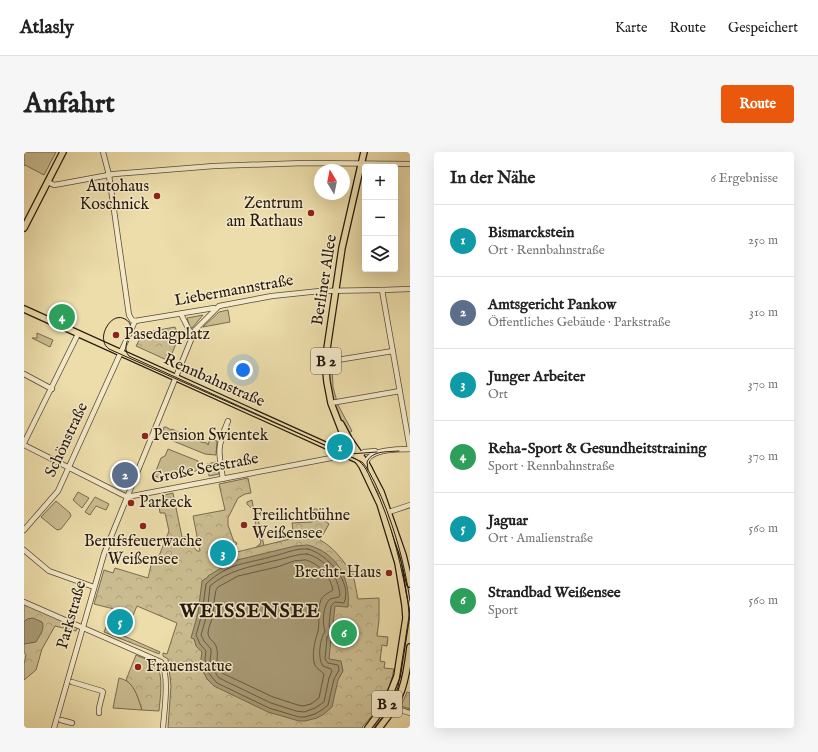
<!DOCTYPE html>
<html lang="de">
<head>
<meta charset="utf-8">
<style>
	:root { --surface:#fff; --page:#f6f6f6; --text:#222; --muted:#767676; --line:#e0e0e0; --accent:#ea580c }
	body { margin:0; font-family:"IM FELL English",serif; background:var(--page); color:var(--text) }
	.controls { position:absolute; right:12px; top:12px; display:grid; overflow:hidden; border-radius:4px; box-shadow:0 4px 16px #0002 }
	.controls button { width:36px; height:36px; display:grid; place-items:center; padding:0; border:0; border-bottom:1px solid var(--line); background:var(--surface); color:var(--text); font:20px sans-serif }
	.compass { position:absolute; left:290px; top:12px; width:36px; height:36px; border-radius:50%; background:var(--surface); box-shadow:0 4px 16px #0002; rotate:350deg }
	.you { position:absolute; left:219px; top:218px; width:14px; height:14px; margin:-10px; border:3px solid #fff; border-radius:50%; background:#1a73e8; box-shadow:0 0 0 6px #1a73e833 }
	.badge { display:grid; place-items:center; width:26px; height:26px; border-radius:50%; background:var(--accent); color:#fff; font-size:13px; font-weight:700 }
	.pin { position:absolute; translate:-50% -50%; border:2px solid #fff; box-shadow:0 1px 4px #0006 }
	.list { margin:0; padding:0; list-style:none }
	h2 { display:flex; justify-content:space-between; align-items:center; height:52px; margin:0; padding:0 16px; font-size:17px }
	h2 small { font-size:13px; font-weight:400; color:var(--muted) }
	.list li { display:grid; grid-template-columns:26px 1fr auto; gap:12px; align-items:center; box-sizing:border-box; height:72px; padding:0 16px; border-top:1px solid var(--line) }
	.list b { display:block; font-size:15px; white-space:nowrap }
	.list p { margin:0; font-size:13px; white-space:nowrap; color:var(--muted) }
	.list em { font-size:13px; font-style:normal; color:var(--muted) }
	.icon { flex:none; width:22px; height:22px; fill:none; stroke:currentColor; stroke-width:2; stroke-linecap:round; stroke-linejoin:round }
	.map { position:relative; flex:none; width:386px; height:576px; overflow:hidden; border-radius:4px }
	header { display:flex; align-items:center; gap:24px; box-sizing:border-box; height:56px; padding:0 20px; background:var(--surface); border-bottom:1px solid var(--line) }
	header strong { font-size:19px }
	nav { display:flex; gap:22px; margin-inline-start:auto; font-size:14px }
	.intro { display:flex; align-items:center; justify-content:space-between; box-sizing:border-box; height:96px; padding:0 24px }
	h1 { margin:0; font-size:28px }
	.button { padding:10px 18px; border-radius:4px; background:var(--accent); color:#fff; font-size:14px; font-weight:700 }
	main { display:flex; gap:24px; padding:0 24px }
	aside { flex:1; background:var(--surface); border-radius:4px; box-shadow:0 4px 16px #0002 }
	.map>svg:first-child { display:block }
</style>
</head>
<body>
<header>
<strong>Atlasly</strong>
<nav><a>Karte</a><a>Route</a><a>Gespeichert</a></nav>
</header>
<div class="intro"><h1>Anfahrt</h1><a class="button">Route</a></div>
<main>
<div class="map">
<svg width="386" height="576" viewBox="0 0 386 576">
	<defs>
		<pattern id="forest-firs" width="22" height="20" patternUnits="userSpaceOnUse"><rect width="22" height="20" fill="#cabc90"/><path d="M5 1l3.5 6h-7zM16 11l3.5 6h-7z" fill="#ada17b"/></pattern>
		<pattern id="park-crowns" width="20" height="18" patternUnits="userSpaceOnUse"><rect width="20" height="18" fill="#cabc90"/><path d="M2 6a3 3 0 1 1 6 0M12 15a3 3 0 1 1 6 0" fill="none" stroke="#ada17b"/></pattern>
	</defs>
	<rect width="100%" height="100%" fill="#ecddaa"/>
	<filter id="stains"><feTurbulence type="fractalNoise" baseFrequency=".005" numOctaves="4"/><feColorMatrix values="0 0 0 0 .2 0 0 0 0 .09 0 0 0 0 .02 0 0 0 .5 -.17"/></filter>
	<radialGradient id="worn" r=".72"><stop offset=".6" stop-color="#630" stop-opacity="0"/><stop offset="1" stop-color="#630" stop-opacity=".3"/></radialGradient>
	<g fill="#cabc90" stroke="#786a50">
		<path d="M0 0H32L20 23 1 13 0 14Z"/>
		<path d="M204 158 206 170 179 175 195 160Z"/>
		<path d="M179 163 168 176 166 175 163 166Z"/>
		<path d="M13 181 29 188 26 195 8 186H13Z"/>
		<path d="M304 213H308L309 235 314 253 328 279 325 281 313 261 304 229Z"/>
		<path d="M140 275H142L147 278 148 277 160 283 165 284V285L166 284 171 288 172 287 177 290 183 291 184 293 186 287 193 289 192 303 181 302 137 284Z"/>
		<path d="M144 297 174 309 176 318 137 326 130 324 137 306 141 304Z"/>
		<path d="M192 310 195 322 185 324 183 312Z"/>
		<path d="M54 340 65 346 58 356 49 348Z"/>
		<path d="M71 345 85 352 82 358 72 354 66 363 61 360Z"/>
		<path d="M32 349 46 361 47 364 37 377 33 378 17 365Z"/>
		<path d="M95 526C111 530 113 543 118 558L89 556Z"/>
	</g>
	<path fill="url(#forest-firs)" stroke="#786a50" d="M228 348 229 354 232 358 240 394 231 396 236 392 237 389 231 380C231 367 235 362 223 352V350Z"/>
	<g fill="url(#park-crowns)" stroke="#786a50">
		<path d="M151 175 155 184 145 209 112 194 119 181Z"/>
		<path d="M224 326 227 341 221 342 214 346 204 366V373L210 390H212L213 392 211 393 213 400 270 386 268 371 288 370 290 357H293L298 364H301L300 368 305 372 296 388C309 395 317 406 325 417H328L334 447 355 446V468L353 484 364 485 363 494 358 493 356 509 361 510 360 516 370 517C366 540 354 558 338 575L339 576H144L147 534 144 507 139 504V501L143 502 153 471 113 454 100 484 136 500 135 502 80 480 90 457 70 452 80 418 89 421 91 416 124 426 129 405 135 404 145 379 141 361H136L135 354 142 352 141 343 149 341 158 385H163L165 394H169L173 399H176L169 364 201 358 195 332Z"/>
		<path d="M0 452 54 475 52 479 31 474 18 497 12 518 0 528V512L2 503 0 500Z"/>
		<path d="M112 503C118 506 128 508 132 513 140 522 136 547 135 559L118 558C114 546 112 536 102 528Z"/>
		<path d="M383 540 386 541V557L377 554Z"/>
	</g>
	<g fill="#a89a75" stroke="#74664c">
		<path d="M284 393C313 401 327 427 324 455L311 454 309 473 316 474 315 487 307 486 305 507 317 509 319 519 314 528 308 555 300 562 293 566 281 569H275L244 560 190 534 183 527 179 519 177 507 178 500 172 494 170 487 167 486 174 461 178 429 184 425V424L209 409 271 394Z"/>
		<path d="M9 466 18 470C21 477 16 483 12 490L0 492V470L3 467Z"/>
	</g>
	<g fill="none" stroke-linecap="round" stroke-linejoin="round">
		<g stroke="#665942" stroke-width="1">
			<path d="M284 397C303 402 329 430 320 451L311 450 307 454 305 473 306 476 311 478V480L310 482 305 483 303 485 301 507 304 511 314 513 315 518 310 527 304 553 298 558 291 562 281 565H275L245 556 193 531 187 524 183 518 181 507 182 499 176 492 172 483 178 462 182 432C205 410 223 412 250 404 262 401 272 396 284 397Z"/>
			<path d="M283 402C302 407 314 424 316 443L315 445 306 447C299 453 298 470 301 479 296 487 293 506 299 514L307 517 308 519 305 526 300 550 291 556 280 560 272 559 247 551 195 526 188 516 186 508 187 501V497L180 489 177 483 183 462 186 434C204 418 226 415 249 409 261 407 271 402 283 402Z"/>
			<path d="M282 408C296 412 306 424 309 438 305 441 300 442 297 448 293 457 296 470 294 479 291 488 288 501 290 510 291 516 296 518 300 522L295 546 287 552 279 554 274 553 249 545 198 521C189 511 196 504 192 494 190 489 184 487 184 481 184 475 188 469 189 463 190 455 190 446 192 438L194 435 214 424 253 415 270 409Z"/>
		</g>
		<g stroke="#574936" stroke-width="6">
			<g id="minor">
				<path d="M79 0 85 23 105 163 108 168 111 169"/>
				<path d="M24 30 30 33 36 32 90 22 190 14 281 11 386 12"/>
				<path d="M358 138 386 297"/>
				<path d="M157 162 165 178 169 182"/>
				<path d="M111 169 190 156 191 157"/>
				<path d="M301 210 369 199"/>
				<path d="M0 222 28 237"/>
				<path d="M307 251 376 239"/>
				<path d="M0 291 54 182"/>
				<path d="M0 293 103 345 307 306"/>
				<path d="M333 304 340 300 351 299"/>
				<path d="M342 312C344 296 374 298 386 297"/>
				<path d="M199 327C194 299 193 295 204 269"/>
				<path d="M365 360 386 353"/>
				<path d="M0 378 34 339 111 169"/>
				<path d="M0 398 25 419 70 435"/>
				<path d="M0 450 137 510C146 523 140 560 139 576"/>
				<path d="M48 530 78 539 79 540 75 556V561"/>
				<path d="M370 556 386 561"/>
				<path d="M37 568 48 571"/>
				<path d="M30 576 80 402 171 178 195 154 248 144 296 139 358 138 386 137"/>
			</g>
		</g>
		<g stroke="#25180f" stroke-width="8">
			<g id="major">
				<path d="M340 0 318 96 301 210 303 230 307 251 324 295 338 314 356 352 374 411 381 453 382 466 373 524 362 552 344 576"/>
				<path d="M0 76 39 0"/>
				<path d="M0 157 334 308 341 312 345 317"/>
				<path d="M317 272 325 287 343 313 357 340 379 403 386 432"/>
				<path d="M355 576C378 549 382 529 386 495"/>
			</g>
		</g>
		<use href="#minor" stroke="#f3e9c8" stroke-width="4.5"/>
		<use href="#major" stroke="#ecddaa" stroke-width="5.5"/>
		<g stroke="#25180f" stroke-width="1">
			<path d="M325 302 353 300"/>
			<path d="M344 318 343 310C348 298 365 300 375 299"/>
			<path d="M386 449C381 411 368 366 351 331 347 324 344 316 338 310L105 204C94 192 117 176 101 167 88 160 77 180 80 189 80 193 83 195 85 197L332 307C341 312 345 323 349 332 369 372 378 417 386 461"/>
			<path d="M350 576 361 562 367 553 374 535 386 458"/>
		</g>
	</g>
	<g fill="#8f2418" stroke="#f3e9c8" stroke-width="1.5">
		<circle cx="133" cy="44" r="4"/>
		<circle cx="287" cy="61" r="4"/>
		<circle cx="92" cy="183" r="4"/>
		<circle cx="121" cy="284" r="4"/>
		<circle cx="107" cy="351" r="4"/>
		<circle cx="220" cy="373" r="4"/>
		<circle cx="119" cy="374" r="4"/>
		<circle cx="365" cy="421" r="4"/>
		<circle cx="114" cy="515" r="4"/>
	</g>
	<g text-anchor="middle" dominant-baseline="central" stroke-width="3" stroke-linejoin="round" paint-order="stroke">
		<g fill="#f3e9c8" stroke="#635746" stroke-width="1">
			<rect x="287" y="196" width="30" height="26" rx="3"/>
			<rect x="348" y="539" width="30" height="26" rx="3"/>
		</g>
		<g font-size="15" font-weight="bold" fill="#25180f">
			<text x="302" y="209">B 2</text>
			<text x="363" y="552">B 2</text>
		</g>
		<g font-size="16" fill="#25180f" stroke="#f3e9c8" text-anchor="start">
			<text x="125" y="35" text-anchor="end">Autohaus<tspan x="125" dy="18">Koschnick</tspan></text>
			<text x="279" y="52" text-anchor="end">Zentrum<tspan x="279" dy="18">am Rathaus</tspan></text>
			<text x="100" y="183">Pasedagplatz</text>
			<text x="129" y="284">Pension Swientek</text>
			<text x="115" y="351">Parkeck</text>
			<text x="228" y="364">Freilichtbühne<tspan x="228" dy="18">Weißensee</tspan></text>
			<text x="119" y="390" text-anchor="middle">Berufsfeuerwache<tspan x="119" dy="18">Weißensee</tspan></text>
			<text x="357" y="421" text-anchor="end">Brecht-Haus</text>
			<text x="122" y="515">Frauenstatue</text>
		</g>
		<g font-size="16" fill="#25180f" stroke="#f3e9c8">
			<text transform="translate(301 128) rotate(-81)">Berliner Allee</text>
			<text transform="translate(210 139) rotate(-10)">Liebermannstraße</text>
			<text transform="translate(190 229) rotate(24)">Rennbahnstraße</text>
			<text transform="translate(43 288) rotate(-65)">Schönstraße</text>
			<text transform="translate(181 317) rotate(-11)">Große Seestraße</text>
			<text transform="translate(48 463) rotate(-74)">Parkstraße</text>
		</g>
		<g font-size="20" font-weight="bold" letter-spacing="1" fill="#25180f" stroke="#f3e9c8">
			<text x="226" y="459">WEISSENSEE</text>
		</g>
	</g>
	<rect width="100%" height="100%" filter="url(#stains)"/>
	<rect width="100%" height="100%" fill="url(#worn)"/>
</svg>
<div class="controls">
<button>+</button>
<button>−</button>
<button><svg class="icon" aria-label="layers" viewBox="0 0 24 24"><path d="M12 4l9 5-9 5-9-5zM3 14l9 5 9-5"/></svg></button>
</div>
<svg class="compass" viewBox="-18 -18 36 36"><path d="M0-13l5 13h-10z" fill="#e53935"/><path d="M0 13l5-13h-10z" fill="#767676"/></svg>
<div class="you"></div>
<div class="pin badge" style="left:316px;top:295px;background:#0f9aa8">1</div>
<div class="pin badge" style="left:101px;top:323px;background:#5c6f8a">2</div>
<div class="pin badge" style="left:199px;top:401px;background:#0f9aa8">3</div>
<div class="pin badge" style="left:38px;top:165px;background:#2e9e5b">4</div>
<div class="pin badge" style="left:96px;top:470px;background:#0f9aa8">5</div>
<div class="pin badge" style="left:320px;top:481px;background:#2e9e5b">6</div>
</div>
<aside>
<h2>In der Nähe<small>6 Ergebnisse</small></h2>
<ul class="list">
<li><span class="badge" style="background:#0f9aa8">1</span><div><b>Bismarckstein</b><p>Ort · Rennbahnstraße</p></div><em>250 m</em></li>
<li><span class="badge" style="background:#5c6f8a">2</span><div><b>Amtsgericht Pankow</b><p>Öffentliches Gebäude · Parkstraße</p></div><em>310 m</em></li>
<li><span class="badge" style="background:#0f9aa8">3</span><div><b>Junger Arbeiter</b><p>Ort</p></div><em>370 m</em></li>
<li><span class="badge" style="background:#2e9e5b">4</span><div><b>Reha-Sport &amp; Gesundheitstraining</b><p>Sport · Rennbahnstraße</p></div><em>370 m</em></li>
<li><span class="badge" style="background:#0f9aa8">5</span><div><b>Jaguar</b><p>Ort · Amalienstraße</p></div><em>560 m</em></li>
<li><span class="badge" style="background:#2e9e5b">6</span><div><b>Strandbad Weißensee</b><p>Sport</p></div><em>560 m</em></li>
</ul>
</aside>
</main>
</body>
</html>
